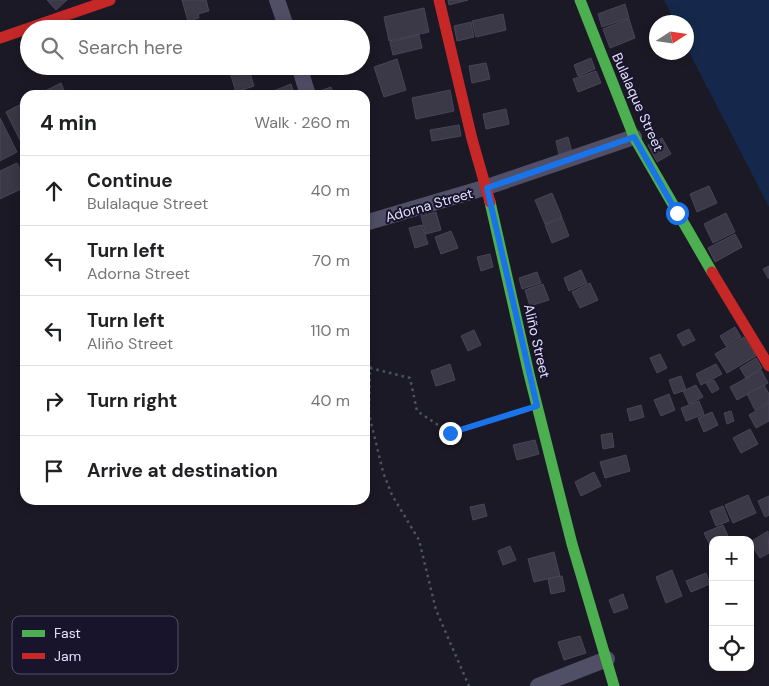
<!DOCTYPE html>
<html lang="en">
<head>
<meta charset="utf-8">
<style>
	:root { --surface:#fff; --page:#f2f2f2; --text:#202124; --muted:#757577; --line:#e0e0e0 }
	body { margin:0; font-family:"DM Sans",sans-serif; background:var(--page); color:var(--text) }
	.controls { position:absolute; right:15px; bottom:15px; display:grid; overflow:hidden; border-radius:10px; box-shadow:0 2px 12px #0003 }
	.controls button { width:45px; height:45px; display:grid; place-items:center; padding:0; border:0; border-bottom:1px solid var(--line); background:var(--surface); color:var(--text); font:25px sans-serif }
	.compass { position:absolute; left:649px; top:15px; width:45px; height:45px; border-radius:50%; background:var(--surface); box-shadow:0 2px 12px #0003; rotate:78deg }
	.stop { position:absolute; width:15px; height:15px; margin:-11px; border:4px solid #1a73e8; border-radius:50%; background:#fff }
	.stop.end { background:#1a73e8; border-color:#fff; box-shadow:0 1px 5px #0008 }
	.list { margin:0; padding:0; list-style:none }
	h2 { display:flex; justify-content:space-between; align-items:center; height:65px; margin:0; padding:0 20px; font-size:21px }
	h2 small { font-size:16px; font-weight:400; color:var(--muted) }
	.list li { display:grid; grid-template-columns:32px 1fr auto; gap:15px; align-items:center; box-sizing:border-box; height:70px; padding:0 20px; border-top:1px solid var(--line) }
	.list b { display:block; font-size:19px; white-space:nowrap }
	.list p { margin:0; font-size:16px; white-space:nowrap; color:var(--muted) }
	.list em { font-size:16px; font-style:normal; color:var(--muted) }
	.icon { flex:none; width:28px; height:28px; fill:none; stroke:currentColor; stroke-width:2; stroke-linecap:round; stroke-linejoin:round }
	.map { position:relative; flex:none; width:769px; height:686px; overflow:hidden }
	.search { position:absolute; background:var(--surface); box-shadow:0 2px 12px #0003; left:20px; top:20px; width:350px; height:55px; display:flex; align-items:center; gap:12px; box-sizing:border-box; padding:0 18px; border-radius:28px; color:var(--muted); font-size:19px }
	.panel { position:absolute; background:var(--surface); box-shadow:0 2px 12px #0003; left:20px; top:90px; width:350px; height:415px; border-radius:15px }
	.map>svg:first-child { display:block }
</style>
</head>
<body>
<div class="map">
<svg width="769" height="686" viewBox="0 0 769 686">
	<rect width="100%" height="100%" fill="#1c1926"/>
	<path fill="#15284b" d="M664 0H769V207L687 48 686 22H675Z"/>
	<g fill="#3b3847" stroke="#494558">
		<path d="M47 0H67L56 10Z"/>
		<path d="M182 0H206L209 11 198 14 199 18 188 21Z"/>
		<path d="M448 0H468L449 5Z"/>
		<path d="M625 4 629 18 602 27 598 14Z"/>
		<path d="M424 8 429 32 389 41 384 17Z"/>
		<path d="M503 14 506 30 476 37 472 21Z"/>
		<path d="M629 19 635 38 610 48 603 29Z"/>
		<path d="M471 22 474 37 457 41 454 26Z"/>
		<path d="M419 35 422 48 393 55 390 42Z"/>
		<path d="M591 58 595 69 578 76 574 65Z"/>
		<path d="M397 59 406 90 384 97 374 67Z"/>
		<path d="M486 63 490 79 472 83 469 66Z"/>
		<path d="M228 66H248L254 86 236 92Z"/>
		<path d="M596 71 601 83 578 92 573 79Z"/>
		<path d="M61 83 66 95H37Z"/>
		<path d="M291 84 295 95H272L271 92Z"/>
		<path d="M331 87 334 95H318L317 92Z"/>
		<path d="M450 90 454 111 416 119 412 98Z"/>
		<path d="M25 102V148H24L6 112Z"/>
		<path d="M506 109 509 124 486 129 483 114Z"/>
		<path d="M0 118 17 152 0 161Z"/>
		<path d="M459 125 461 136 432 141 430 130Z"/>
		<path d="M568 137 573 156 560 159 556 141Z"/>
		<path d="M662 138 671 154 657 162 648 145Z"/>
		<path d="M17 163 25 179V187L0 199V171Z"/>
		<path d="M709 186 717 203 697 212 690 194Z"/>
		<path d="M552 193 562 217 545 224 535 200Z"/>
		<path d="M436 212 441 230 426 234 421 216Z"/>
		<path d="M726 213 735 232 713 243 704 224Z"/>
		<path d="M562 218 569 236 552 243 545 225Z"/>
		<path d="M422 225 428 244 415 248 409 228Z"/>
		<path d="M451 231 458 248 441 254 435 237Z"/>
		<path d="M735 234 742 247 715 262 708 248Z"/>
		<path d="M490 254 493 267 481 271 477 257Z"/>
		<path d="M769 266V278H768L763 269Z"/>
		<path d="M581 270 587 283 569 291 564 278Z"/>
		<path d="M537 272 541 283 522 289 519 278Z"/>
		<path d="M590 283 598 300 580 308 572 292Z"/>
		<path d="M543 284 549 300 530 306 525 290Z"/>
		<path d="M735 327 741 337 726 346 720 336Z"/>
		<path d="M689 329 695 340 683 346 677 335Z"/>
		<path d="M474 330 481 345 468 351 461 336Z"/>
		<path d="M744 337 756 356 727 373 715 354Z"/>
		<path d="M660 354 667 368 657 373 650 358Z"/>
		<path d="M756 358 762 368 746 378 740 368Z"/>
		<path d="M450 364 455 380 436 386 431 371Z"/>
		<path d="M716 364 722 374 701 385 696 374Z"/>
		<path d="M761 370 768 383 737 400 730 387Z"/>
		<path d="M681 376 686 390 674 394 669 380Z"/>
		<path d="M714 380 719 389 712 393 706 383Z"/>
		<path d="M696 385 703 397 689 404 683 391Z"/>
		<path d="M764 385 769 394V402L755 410 747 394Z"/>
		<path d="M669 394 675 410 661 416 654 400Z"/>
		<path d="M699 401 704 414 686 421 681 408Z"/>
		<path d="M769 403V421L756 428 749 415Z"/>
		<path d="M641 405 644 417 630 421 627 409Z"/>
		<path d="M731 411 734 421 727 424 724 413Z"/>
		<path d="M712 412 718 425 704 432 698 418Z"/>
		<path d="M750 429 758 444 741 453 733 438Z"/>
		<path d="M612 433 614 447 603 449 601 435Z"/>
		<path d="M535 440 539 454 517 460 513 445Z"/>
		<path d="M626 455 630 471 605 478 600 462Z"/>
		<path d="M594 472 601 486 581 496 575 482Z"/>
		<path d="M748 495 756 513 733 523 725 505Z"/>
		<path d="M769 496V515L765 517 758 501Z"/>
		<path d="M484 504 487 516 473 520 470 507Z"/>
		<path d="M723 506 729 521 716 526 710 511Z"/>
		<path d="M723 525 728 536 720 540H713V543L710 545 704 533Z"/>
		<path d="M768 531 769 553 760 558 750 542Z"/>
		<path d="M510 546 516 560 503 565 498 551Z"/>
		<path d="M554 552 560 576 534 582 528 559Z"/>
		<path d="M672 570 682 596 666 603 656 577Z"/>
		<path d="M706 573 710 584 691 592 686 581Z"/>
		<path d="M562 576 565 591 551 594 548 579Z"/>
		<path d="M623 594 628 608 614 613 609 600Z"/>
		<path d="M580 636 586 653 564 660 558 642Z"/>
	</g>
	<g fill="none" stroke-linecap="round" stroke-linejoin="round">
		<g stroke="#4b5563" stroke-width="2.5" stroke-dasharray="2.5 4" stroke-linecap="butt">
			<path d="M365 283 368 292 365 317"/>
			<path d="M365 327 370 368 369 414 383 472 392 495 419 540 436 610 469 686"/>
			<path d="M370 368 410 378 417 411 450 433 520 411"/>
		</g>
		<g stroke="#504f66" stroke-width="16">
			<path d="M277 0 287 29"/>
			<path d="M299 66 308 95"/>
			<path d="M365 223 487 187 634 137"/>
			<path d="M538 686 607 659"/>
		</g>
		<g stroke="#4caf50" stroke-width="11">
			<path d="M580 0 634 137 712 272"/>
			<path d="M490 202 529 374 572 544 614 686"/>
		</g>
		<g stroke="#c62828" stroke-width="11">
			<path d="M439 0 472 139 490 202"/>
			<path d="M0 38 110 0"/>
			<path d="M712 272 769 366"/>
		</g>
	</g>
	<g fill="none" stroke-linecap="round" stroke-linejoin="round">
		<path stroke="#1a73e8" stroke-width="6" d="M450 433 537 406 487 188 634 137 677 213"/>
	</g>
	<g text-anchor="middle" dominant-baseline="central" stroke-width="4" stroke-linejoin="round" paint-order="stroke">
		<g font-size="14" fill="#e3e0fd" stroke="#18142b">
			<text transform="translate(638 102) rotate(66)">Bulalaque Street</text>
			<text transform="translate(429 205) rotate(-16)">Adorna Street</text>
			<text transform="translate(537 341) rotate(77)">Aliño Street</text>
		</g>
	</g>
	<rect x="12" y="616" width="166" height="58" rx="8" fill="#18142b" stroke="#55516a" stroke-width="1"/>
	<rect x="22" y="630" width="23" height="7" fill="#4caf50"/>
	<rect x="22" y="653" width="23" height="6" fill="#c62828"/>
	<g font-size="14" fill="#e3e0fd">
		<text x="54" y="638">Fast</text>
		<text x="54" y="661">Jam</text>
	</g>
</svg>
<div class="controls">
<button>+</button>
<button>−</button>
<button><svg class="icon" aria-label="locate" viewBox="0 0 24 24"><circle cx="12" cy="12" r="6"/><path d="M12 2v4M12 18v4M2 12h4M18 12h4"/></svg></button>
</div>
<svg class="compass" viewBox="-18 -18 36 36"><path d="M0-13l5 13h-10z" fill="#e53935"/><path d="M0 13l5-13h-10z" fill="#757577"/></svg>
<div class="stop" style="left:677px;top:213px"></div>
<div class="stop end" style="left:450px;top:433px"></div>
<div class="search"><svg class="icon" aria-label="search" viewBox="0 0 24 24"><circle cx="10" cy="10" r="6"/><path d="M15 15l6 6"/></svg>Search here</div>
<section class="panel">
<h2>4 min<small>Walk · 260 m</small></h2>
<ul class="list">
<li><svg class="icon" aria-label="ahead" viewBox="0 0 24 24"><path d="M12 20V5M6 11l6-6 6 6"/></svg><div><b>Continue</b><p>Bulalaque Street</p></div><em>40 m</em></li>
<li><svg class="icon" aria-label="left" viewBox="0 0 24 24"><path d="M17 20v-9H6M10 6l-5 5 5 5"/></svg><div><b>Turn left</b><p>Adorna Street</p></div><em>70 m</em></li>
<li><svg class="icon" aria-label="left" viewBox="0 0 24 24"><path d="M17 20v-9H6M10 6l-5 5 5 5"/></svg><div><b>Turn left</b><p>Aliño Street</p></div><em>110 m</em></li>
<li><svg class="icon" aria-label="right" viewBox="0 0 24 24"><path d="M7 20v-9h11M14 6l5 5-5 5"/></svg><div><b>Turn right</b></div><em>40 m</em></li>
<li><svg class="icon" aria-label="arrive" viewBox="0 0 24 24"><path d="M6 21V4h12l-3 4 3 4H6"/></svg><div><b>Arrive at destination</b></div></li>
</ul>
</section>
</div>
</body>
</html>
